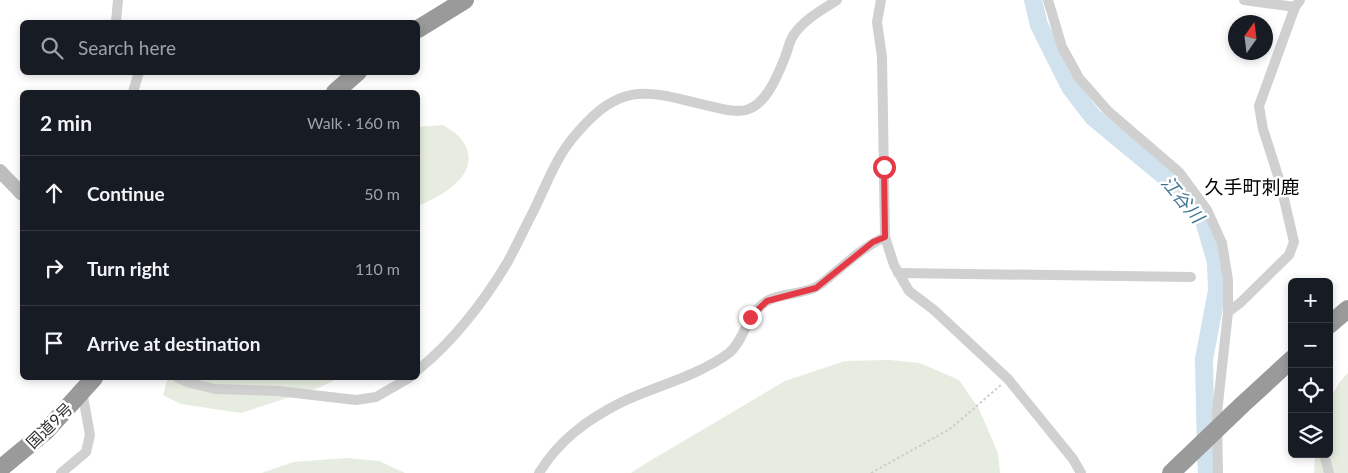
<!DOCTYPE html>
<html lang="en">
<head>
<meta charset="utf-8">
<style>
	:root { --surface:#171b24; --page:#242831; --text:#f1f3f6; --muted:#9ea1a6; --line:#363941 }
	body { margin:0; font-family:Lato,"Noto Sans JP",sans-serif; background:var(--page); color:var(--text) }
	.controls { position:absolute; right:15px; bottom:15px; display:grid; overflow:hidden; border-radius:8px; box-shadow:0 2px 8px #0003 }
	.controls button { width:45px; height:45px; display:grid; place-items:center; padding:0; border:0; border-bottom:1px solid var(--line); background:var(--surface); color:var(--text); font:25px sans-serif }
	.compass { position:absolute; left:1228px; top:15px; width:45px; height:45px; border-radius:50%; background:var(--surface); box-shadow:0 2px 8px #0003; rotate:14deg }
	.stop { position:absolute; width:15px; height:15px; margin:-11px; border:4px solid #e63946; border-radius:50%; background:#fff }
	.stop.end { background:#e63946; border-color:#fff; box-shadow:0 1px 5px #0008 }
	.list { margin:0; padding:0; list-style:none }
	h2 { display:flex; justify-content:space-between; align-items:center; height:65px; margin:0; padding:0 20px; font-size:21px }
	h2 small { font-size:16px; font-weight:400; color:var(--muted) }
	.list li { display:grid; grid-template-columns:32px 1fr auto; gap:15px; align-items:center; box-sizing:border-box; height:75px; padding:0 20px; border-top:1px solid var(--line) }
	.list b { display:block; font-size:19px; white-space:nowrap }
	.list em { font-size:16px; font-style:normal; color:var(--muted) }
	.icon { flex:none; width:28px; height:28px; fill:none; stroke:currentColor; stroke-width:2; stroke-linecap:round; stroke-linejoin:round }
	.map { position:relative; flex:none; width:1348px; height:473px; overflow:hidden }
	.search { position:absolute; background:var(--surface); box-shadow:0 2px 8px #0003; left:20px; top:20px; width:400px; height:55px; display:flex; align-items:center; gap:12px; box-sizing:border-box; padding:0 18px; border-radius:8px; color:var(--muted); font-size:19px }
	.panel { position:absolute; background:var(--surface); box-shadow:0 2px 8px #0003; left:20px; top:90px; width:400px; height:290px; border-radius:8px }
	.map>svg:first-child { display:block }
</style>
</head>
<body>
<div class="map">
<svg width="1348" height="473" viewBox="0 0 1348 473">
	<rect width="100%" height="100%" fill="#fff"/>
	<g fill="#e6ecdf">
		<path d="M443 125C449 129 458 134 462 140 485 172 443 196 418 206V127Z"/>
		<path d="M890 360 920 363 959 380 979 409 998 453 1000 473H631L643 465 785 381 845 361Z"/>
		<path d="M1348 373V473H1314L1315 454H1329V401L1339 383Z"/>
		<path d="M168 378H339L318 388 241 413 181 404 163 395Z"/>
		<path d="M347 458 379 461 405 473H262L293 462Z"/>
	</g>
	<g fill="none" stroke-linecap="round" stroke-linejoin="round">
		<path stroke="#cfe2ee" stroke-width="18" d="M1033 0 1039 25 1070 87 1093 117 1168 179 1204 221 1216 262 1217 291 1204 359 1206 455 1207 473"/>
		<path stroke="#cdcdcd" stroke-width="2" stroke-dasharray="2.5 2.5" stroke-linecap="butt" d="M871 473 950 429 1001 385"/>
		<g stroke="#d0d0d0" stroke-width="10">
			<path d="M881 0 877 22 882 57 885 237 894 265 909 291 934 310 1008 379 1073 459 1081 473"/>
			<path d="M1048 0 1062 47 1079 78 1108 111 1179 172 1207 210 1222 243 1228 280V312L1217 413 1218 473"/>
			<path d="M1244 0 1295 7"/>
			<path d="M116 22 118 0"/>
			<path d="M133 92 139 72"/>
			<path d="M898 273 1191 277"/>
			<path d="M1228 312 1240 303 1289 255 1294 242 1280 182 1263 129 1259 106 1295 7 1300 0"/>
			<path d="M418 370C453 341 483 303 507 263 516 247 524 229 533 212 546 186 556 156 577 133 623 80 647 91 709 106 721 108 733 113 746 110 766 105 778 75 785 57 788 50 789 42 793 36 803 20 822 10 837 0"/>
			<path d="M178 378 190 383 215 389 278 391 356 400 376 397 409 378"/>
			<path d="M1324 454 1329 473"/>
			<path d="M61 473 86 452 90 435 82 391"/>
			<path d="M539 473C559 440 588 419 622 402 658 385 696 377 729 353 745 340 745 315 767 301 778 294 801 294 814 288 821 285 827 279 833 274 849 261 865 246 885 237"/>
		</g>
		<path stroke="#bdbdbd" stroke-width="14" d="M0 171 22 194"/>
		<g stroke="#9a9a9a" stroke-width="18">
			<path d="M418 29 465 0"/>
			<path d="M335 92 358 72"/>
			<path d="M1329 325 1348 309"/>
			<path d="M1242 405 1292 359"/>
			<path d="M0 469 47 430 94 378"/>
		</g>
		<path stroke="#9a9a9a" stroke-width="18" d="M1171 473 1242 405"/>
	</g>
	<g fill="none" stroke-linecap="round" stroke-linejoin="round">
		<path stroke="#e63946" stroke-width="6" d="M750 317 767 301 816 288 873 242 885 237 884 167"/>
	</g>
	<g text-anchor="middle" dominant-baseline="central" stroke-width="5" stroke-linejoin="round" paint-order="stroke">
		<g font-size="16" fill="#333" stroke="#fff">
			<text transform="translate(49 425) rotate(-44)">国道9号</text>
		</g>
		<g font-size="18" font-style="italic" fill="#3f7597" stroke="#fff">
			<text transform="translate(1183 199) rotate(50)">江谷川</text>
		</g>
		<g font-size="19" fill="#000" stroke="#fff">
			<text x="1252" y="186">久手町刺鹿</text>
		</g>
	</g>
</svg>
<div class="controls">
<button>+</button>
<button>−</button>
<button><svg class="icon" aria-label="locate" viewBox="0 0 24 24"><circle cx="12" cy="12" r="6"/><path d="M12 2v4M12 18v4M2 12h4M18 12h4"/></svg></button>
<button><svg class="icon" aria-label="layers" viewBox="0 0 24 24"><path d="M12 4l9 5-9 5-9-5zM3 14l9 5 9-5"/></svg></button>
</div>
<svg class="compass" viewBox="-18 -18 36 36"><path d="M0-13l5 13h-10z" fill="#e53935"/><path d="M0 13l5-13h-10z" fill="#9ea1a6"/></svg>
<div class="stop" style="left:884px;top:167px"></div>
<div class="stop end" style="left:750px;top:317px"></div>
<div class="search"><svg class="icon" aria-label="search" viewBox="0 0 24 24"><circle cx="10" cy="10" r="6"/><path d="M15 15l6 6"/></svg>Search here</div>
<section class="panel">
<h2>2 min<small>Walk · 160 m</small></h2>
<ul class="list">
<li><svg class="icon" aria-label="ahead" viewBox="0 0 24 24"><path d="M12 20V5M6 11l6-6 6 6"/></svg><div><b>Continue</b></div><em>50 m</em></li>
<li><svg class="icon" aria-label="right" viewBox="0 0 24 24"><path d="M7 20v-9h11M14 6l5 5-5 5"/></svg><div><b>Turn right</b></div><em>110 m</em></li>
<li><svg class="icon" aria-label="arrive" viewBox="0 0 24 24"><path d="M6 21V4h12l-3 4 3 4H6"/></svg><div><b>Arrive at destination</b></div></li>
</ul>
</section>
</div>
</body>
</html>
